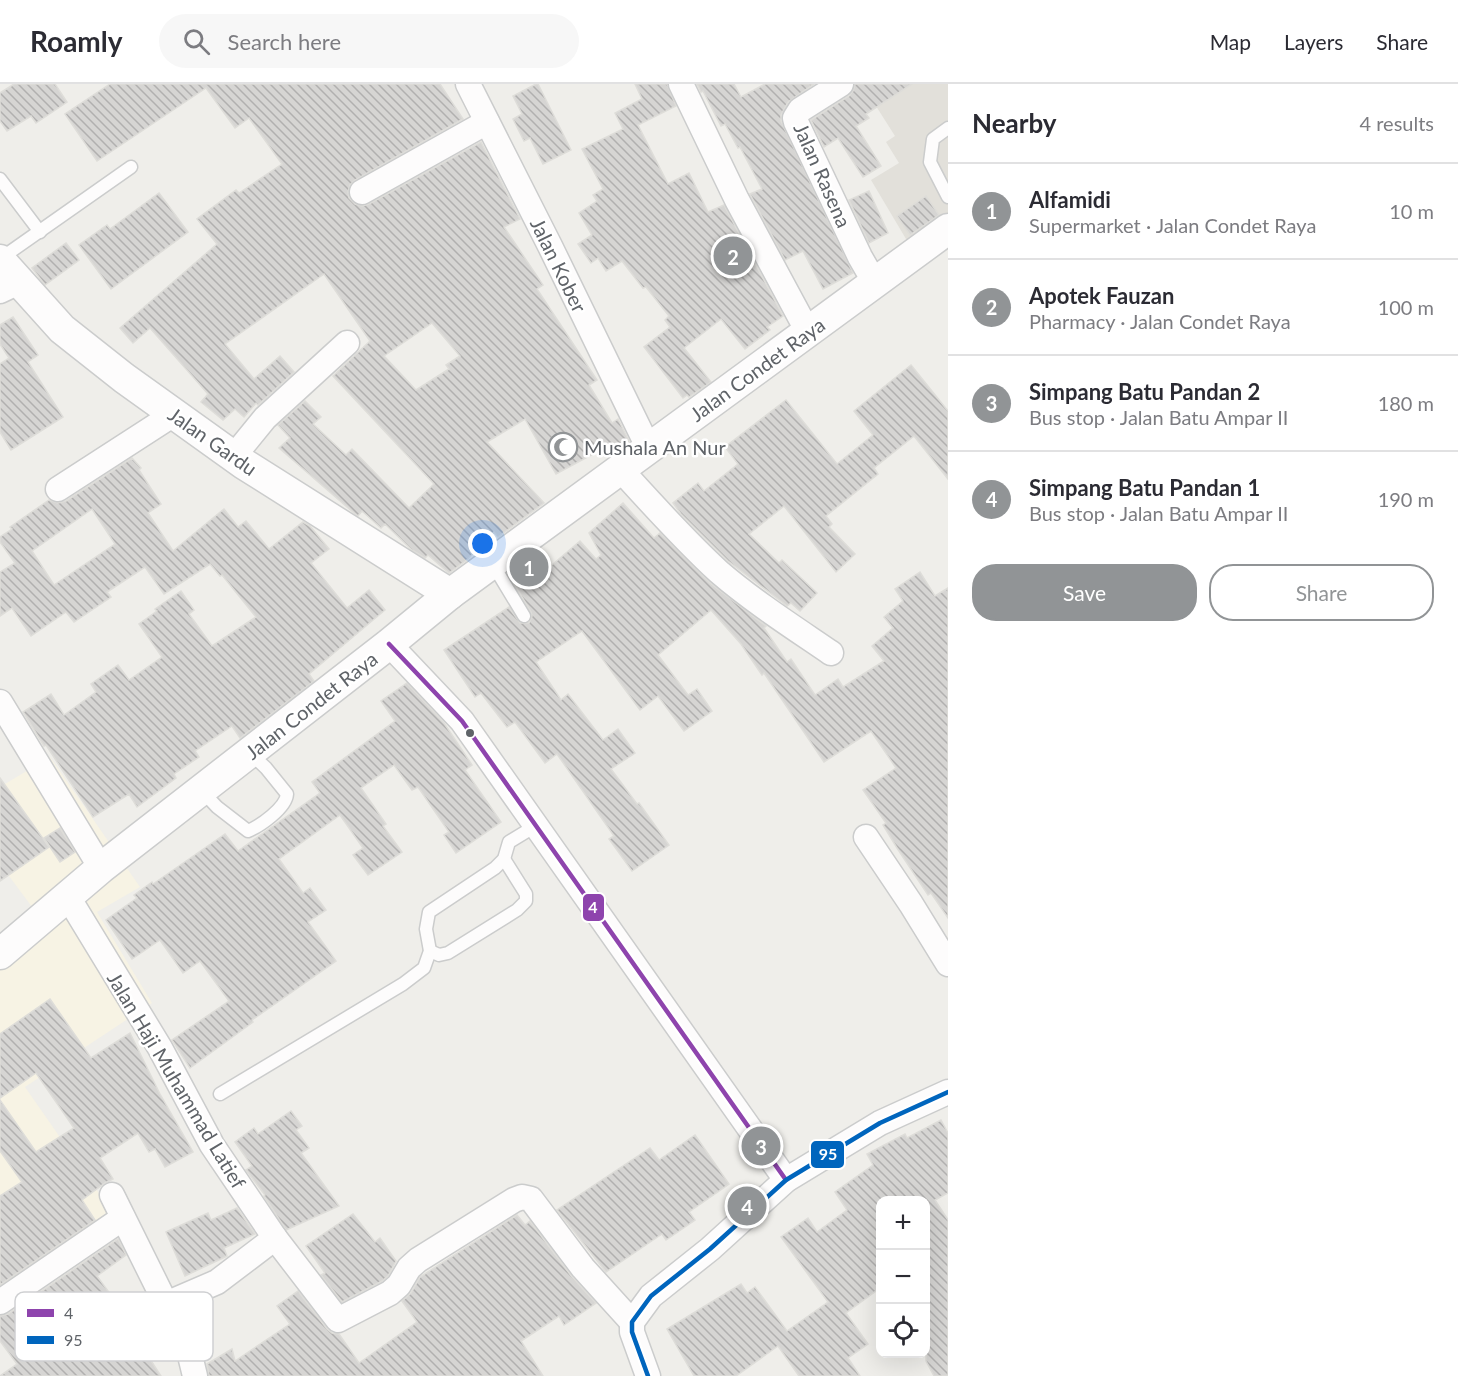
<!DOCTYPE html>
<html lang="en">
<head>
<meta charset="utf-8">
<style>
	:root { --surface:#fff; --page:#f7f7f7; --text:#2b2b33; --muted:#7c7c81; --line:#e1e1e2; --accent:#919496 }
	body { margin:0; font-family:Lato,sans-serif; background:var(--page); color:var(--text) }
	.controls { position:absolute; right:18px; bottom:18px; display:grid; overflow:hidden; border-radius:12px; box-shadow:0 6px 24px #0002 }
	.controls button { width:54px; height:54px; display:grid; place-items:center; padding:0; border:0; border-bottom:2px solid var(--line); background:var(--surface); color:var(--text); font:30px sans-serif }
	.you { position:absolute; left:483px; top:460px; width:21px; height:21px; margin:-15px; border:4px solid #fff; border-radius:50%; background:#1a73e8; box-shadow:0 0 0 9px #1a73e833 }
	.badge { display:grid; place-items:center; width:39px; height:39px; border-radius:50%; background:var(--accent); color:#fff; font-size:20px; font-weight:700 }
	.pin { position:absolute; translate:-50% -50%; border:3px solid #fff; box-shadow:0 2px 6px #0006 }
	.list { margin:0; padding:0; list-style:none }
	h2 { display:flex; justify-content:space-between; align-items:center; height:78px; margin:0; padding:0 24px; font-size:26px }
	h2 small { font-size:20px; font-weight:400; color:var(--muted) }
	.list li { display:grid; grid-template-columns:39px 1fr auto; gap:18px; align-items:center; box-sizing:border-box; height:96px; padding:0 24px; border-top:2px solid var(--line) }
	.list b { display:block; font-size:22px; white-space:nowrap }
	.list p { margin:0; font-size:20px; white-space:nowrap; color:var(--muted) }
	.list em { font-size:20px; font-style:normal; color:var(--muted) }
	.actions { display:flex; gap:12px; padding:18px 24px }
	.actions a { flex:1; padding:14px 0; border:2px solid var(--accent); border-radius:24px; text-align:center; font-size:21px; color:var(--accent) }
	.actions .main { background:var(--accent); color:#fff }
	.icon { flex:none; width:33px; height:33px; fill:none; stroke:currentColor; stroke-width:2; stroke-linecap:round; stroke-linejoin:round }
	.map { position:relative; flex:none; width:948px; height:1292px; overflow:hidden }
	header { display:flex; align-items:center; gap:36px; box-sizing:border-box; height:84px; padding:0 30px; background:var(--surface); border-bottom:2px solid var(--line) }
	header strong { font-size:28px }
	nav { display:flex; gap:33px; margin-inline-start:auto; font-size:21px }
	.search { width:420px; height:54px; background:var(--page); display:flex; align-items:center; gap:15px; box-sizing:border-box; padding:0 21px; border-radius:33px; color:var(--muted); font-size:22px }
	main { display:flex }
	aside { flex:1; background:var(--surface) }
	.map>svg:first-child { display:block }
</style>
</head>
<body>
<header>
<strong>Roamly</strong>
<div class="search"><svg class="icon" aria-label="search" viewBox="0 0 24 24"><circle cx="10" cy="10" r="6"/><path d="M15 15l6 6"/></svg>Search here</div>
<nav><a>Map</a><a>Layers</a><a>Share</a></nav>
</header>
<main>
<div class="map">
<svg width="948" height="1292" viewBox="0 0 948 1292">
	<defs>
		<pattern id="building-back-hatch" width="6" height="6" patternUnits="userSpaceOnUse" patternTransform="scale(1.5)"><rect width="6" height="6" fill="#d6d5d3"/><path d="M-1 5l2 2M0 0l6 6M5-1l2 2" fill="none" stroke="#b1b0af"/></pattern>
	</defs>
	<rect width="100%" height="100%" fill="#efeeea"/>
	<path fill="#f7f3e4" d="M50 673 140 803 97 828 152 919 25 1003 126 1148 0 1234V862L38 831 0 780V703Z"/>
	<path fill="#e2e0da" d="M862 0H948V130L909 160 871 96 899 79 886 58 895 52Z"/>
	<g fill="url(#building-back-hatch)" stroke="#deddd9" stroke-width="1.5" fill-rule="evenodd">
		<path d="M14 0H55L67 18 36 39 31 32 7 47 0 37V9Z"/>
		<path d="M110 0H440L463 35 355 96 350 101 348 108 349 114 355 120 362 122 369 120 481 58 520 135 504 143 543 201 537 205 597 296 589 301 612 339 618 335 629 357 610 369 606 363 556 390 525 335 487 358 544 419 498 453 494 448 468 475 449 489 428 471 425 474 412 466 385 440 381 444 362 427 358 432 354 429 279 364 290 354 278 341 305 317 321 333 313 340 346 371 352 365 409 424 434 400 333 292 370 257 324 190 225 260 254 295 280 272 294 288 258 321 256 319 244 333 235 325 223 336 201 318 208 310 150 244 133 259 120 244 217 160 197 135 236 106 239 109 282 80 249 34 235 44 206 4 97 77 65 30ZM432 239 460 272 446 281 449 285 416 306 384 272Z"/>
		<path d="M536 0H538L571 66 543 80 530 54 524 57 513 35 522 30 513 12Z"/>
		<path d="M635 0H667L676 22 638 41 668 100 689 89 708 128 724 121 783 232 767 243 770 246 745 265 721 235 684 264 711 298 689 313 687 311 683 314 644 263 670 243 665 236 669 232 646 203 643 204 622 177 606 187 598 174 591 179 578 160 592 151 579 129 597 117 593 111 603 105 582 65 623 45 615 29 642 15Z"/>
		<path d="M697 0H734L741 13 765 0H814L788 18 781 31V37L853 189 823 205 803 167 785 176 750 110 762 105 740 63 738 64 725 40 721 42 703 7 701 8Z"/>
		<path d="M855 0H912L866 30 869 34 856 42 881 82 863 93 838 54 824 63 811 36 849 12 853 7Z"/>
		<path d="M869 107 888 149 869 159 849 116Z"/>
		<path d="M159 109 188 148 111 205 79 161 107 141 110 145Z"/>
		<path d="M926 112 939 131 910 151 897 132Z"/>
		<path d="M66 159 79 176 45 201 32 184Z"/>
		<path d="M13 233 38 271 28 278 63 333 11 366 0 348V280L9 274 0 260V241Z"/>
		<path d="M911 281 948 327V395L914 352 874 384 878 390 826 432 832 440 829 443 855 470 836 488 784 422 749 450 779 479 782 476 817 509 800 527 791 519 787 522 782 518 728 477 681 430 673 419 698 399 704 407 738 380 725 363 786 316 837 380 873 351 854 327Z"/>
		<path d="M132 374 141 384 139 386 161 420 148 429 173 467 224 425 238 443 246 437 269 465 303 438 310 442 329 465 311 479 347 524 369 506 385 526 309 590 314 597 240 654 232 642 195 667 199 673 174 690 176 694 137 723 129 710 93 733 46 661 44 662 23 628 51 610 64 631 96 608 91 600 118 581 129 596 162 573 139 540 157 527 155 525 181 507 194 526 189 530 212 562 256 533 222 491 220 492 210 480 164 510 145 483 107 508 111 513 74 538 66 528 31 552 12 524 0 532V488L15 479 0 458V453L12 445 10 443 49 416 58 419 66 417ZM92 425 115 460 54 501 32 467Z"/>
		<path d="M623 419 654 454 660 449 710 499 766 542 764 544 787 578 791 575 815 611 838 595 843 603 884 577 872 562 893 544 884 533 903 517 895 505 920 488 935 512 948 504V834L931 809 928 811 897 764 883 741 886 739 863 706 896 684 871 647 824 678 764 589 762 591 741 560 711 526 658 571 688 611 697 605 712 627 684 647 658 612 640 626 582 547 536 578 561 616 568 610 603 656 618 645 635 669 611 685 637 720 639 719 669 761 632 787 609 755 614 752 557 670 545 679 515 638 507 643 481 609 475 613 444 566 509 523 520 539H529L532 532 531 528 513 498 541 479 546 486 580 457 596 475 601 471 589 449Z"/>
		<path d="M407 599 444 639 472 681 465 686 501 738 456 769 444 751 449 748 418 703 412 706 394 681 361 704 386 740 383 742 402 768 368 791 353 771 363 764 340 731 279 775 303 809 310 804 326 826 308 838 336 877 252 936 253 938 190 984 172 956 229 917 200 877 183 889 160 856 132 875 106 836 137 814 134 811 152 798 153 800 225 750 238 767 320 709 312 698 395 637 381 617Z"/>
		<path d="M0 694 49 763 0 797Z"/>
		<path d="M60 744 75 768 60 778 44 754Z"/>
		<path d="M50 915 91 974 130 949 160 1010 193 1068 165 1083 155 1065 149 1068 138 1049 100 1074 113 1095 105 1099 82 1116 95 1136 0 1201V1112L22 1098 0 1067V1016L36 1068 74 1044 36 989 0 1014V950Z"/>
		<path d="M291 1027 302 1042 296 1046 309 1064 301 1069 339 1122 286 1146 264 1112 265 1111 246 1086 252 1082 235 1058 254 1044 258 1050Z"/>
		<path d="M941 1036 948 1049V1109L935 1116 948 1136V1292H934L926 1277V1116H880V1204L846 1229 868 1260 848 1274 860 1292H799L778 1262 736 1292H694L667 1245 741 1200 747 1209 755 1203 787 1247 828 1218 781 1153 808 1134 817 1148 847 1126 835 1108 873 1081 867 1070 905 1050 907 1054Z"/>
		<path d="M695 1051 729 1100 689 1128 695 1136 666 1156 662 1150 606 1188 557 1126 650 1064 659 1076Z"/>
		<path d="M237 1124 255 1150 224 1164 227 1172 185 1192 166 1148 208 1129 211 1136Z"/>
		<path d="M353 1130 375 1158 380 1154 396 1177 388 1192 382 1197 342 1218 321 1191 325 1189 306 1162Z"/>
		<path d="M517 1131 525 1141 530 1137 572 1193 596 1219 564 1241 559 1232 521 1257 543 1292H209L207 1280 232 1265 235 1277 290 1240 277 1222 298 1207 327 1245 332 1249 339 1250 359 1279 417 1238 402 1217 411 1209 420 1193Z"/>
		<path d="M118 1155 126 1171 97 1192 127 1233 124 1235 161 1292H0L17 1280 0 1257V1232L8 1230Z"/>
	</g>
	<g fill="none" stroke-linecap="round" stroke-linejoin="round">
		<g stroke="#cbcccc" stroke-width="15">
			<g id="service">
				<path d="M948 44 933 55 930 78 948 113"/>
				<path d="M0 95 40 148"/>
				<path d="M0 175 131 83"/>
				<path d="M492 479 524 532"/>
				<path d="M202 707 217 723 248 747C260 742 286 724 287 710L266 684 250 669"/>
				<path d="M430 867 439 871 448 869 517 826 526 817V810L504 775"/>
				<path d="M220 1010 403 900 424 884 430 867 426 845 429 828 495 784 504 775 509 758 537 741"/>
			</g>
		</g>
		<g stroke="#cbcccc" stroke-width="27">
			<g id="minor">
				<path d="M468 0 550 162 648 363"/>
				<path d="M681 0 737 116 808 248"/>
				<path d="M841 0 800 26 795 34 796 38 860 173 875 199"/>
				<path d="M362 108 487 38"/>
				<path d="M0 207 19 198"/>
				<path d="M234 372 265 334 347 259"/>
				<path d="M620 385C652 420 684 456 719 488 754 518 793 543 831 569"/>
				<path d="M58 405 174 330"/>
				<path d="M389 560 462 637 786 1096"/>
				<path d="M0 618 101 784"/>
				<path d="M866 753 911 820 948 880"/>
				<path d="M68 813 160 964 212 1061 275 1154 338 1236 390 1209 399 1201 409 1184 418 1176 514 1116 522 1113 531 1115 583 1184 632 1238"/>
				<path d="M112 1111 166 1220"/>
				<path d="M0 1218 123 1134"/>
				<path d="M195 1292 187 1259 166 1220 217 1198 275 1154"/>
				<path d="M648 1292 632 1248V1238L651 1212 710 1165 786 1096 880 1039 948 1008"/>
			</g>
		</g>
		<g stroke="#cbcccc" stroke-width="33">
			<g id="tertiary">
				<path d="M0 176 62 245 124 294 244 380 450 510"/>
				<path d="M0 870 101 784 389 560 450 510 948 145"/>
			</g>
		</g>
		<use href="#service" stroke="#fdfcfc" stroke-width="12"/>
		<use href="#minor" stroke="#fdfcfc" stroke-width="24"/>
		<use href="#tertiary" stroke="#fdfcfc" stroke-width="30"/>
		<g stroke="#fff" stroke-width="9">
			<path id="bus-1" d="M389 560 462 637 786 1096"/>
		</g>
		<g stroke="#fff" stroke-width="9">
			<path id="bus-2" d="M648 1292 632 1248V1238L651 1212 710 1165 786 1096 880 1039 948 1008"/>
		</g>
		<use href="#bus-1" stroke="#8e44ad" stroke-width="4.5"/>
		<use href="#bus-2" stroke="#0065bd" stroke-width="4.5"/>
	</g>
	<defs>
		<g id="mosque-ring" transform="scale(1.5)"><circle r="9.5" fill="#fff" stroke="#919496" stroke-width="1.5"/><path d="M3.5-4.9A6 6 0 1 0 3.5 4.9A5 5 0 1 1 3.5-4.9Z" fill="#919496"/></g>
	</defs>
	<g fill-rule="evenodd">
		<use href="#mosque-ring" x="563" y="363"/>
	</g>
	<circle fill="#5f6368" stroke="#fff" stroke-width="2" cx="470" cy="649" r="5"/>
	<g text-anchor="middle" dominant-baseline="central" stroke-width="5" stroke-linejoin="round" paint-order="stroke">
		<g font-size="20" fill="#5f6368" stroke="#fff">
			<text transform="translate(823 91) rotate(66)">Jalan Rasena</text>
			<text transform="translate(559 181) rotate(64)">Jalan Kober</text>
			<text transform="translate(757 285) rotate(-36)">Jalan Condet Raya</text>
			<text transform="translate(213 357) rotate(35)">Jalan Gardu</text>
			<text transform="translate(311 621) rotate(-38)">Jalan Condet Raya</text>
			<text transform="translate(177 996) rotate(59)">Jalan Haji Muhammad Latief</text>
		</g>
		<g font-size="20" fill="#5f6368" stroke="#fff" text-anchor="start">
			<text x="584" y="363">Mushala An Nur</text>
		</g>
	</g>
	<rect x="15" y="1208" width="198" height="69" rx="9" fill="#fff" stroke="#cfd0d2" stroke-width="1.5"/>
	<rect x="27" y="1225" width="27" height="8" fill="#8e44ad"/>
	<rect x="27" y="1252" width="27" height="8" fill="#0065bd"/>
	<g font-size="16" fill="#5f6368">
		<text x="64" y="1235">4</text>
		<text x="64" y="1262">95</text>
	</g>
	<g stroke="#fff" stroke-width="2">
		<rect x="582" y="809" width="23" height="29" rx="6" fill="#8e44ad"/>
		<rect x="810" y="1056" width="35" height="29" rx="6" fill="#0065bd"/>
	</g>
	<g font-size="16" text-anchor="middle" font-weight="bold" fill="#fff">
		<text x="593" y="829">4</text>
		<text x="828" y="1076">95</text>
	</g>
</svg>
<div class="controls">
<button>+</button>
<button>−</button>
<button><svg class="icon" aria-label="locate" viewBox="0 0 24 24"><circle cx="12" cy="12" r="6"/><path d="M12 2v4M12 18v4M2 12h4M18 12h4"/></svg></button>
</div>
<div class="you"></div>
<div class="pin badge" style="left:529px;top:483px">1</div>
<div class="pin badge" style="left:733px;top:172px">2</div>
<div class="pin badge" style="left:761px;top:1062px">3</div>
<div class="pin badge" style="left:747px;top:1122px">4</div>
</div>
<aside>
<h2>Nearby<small>4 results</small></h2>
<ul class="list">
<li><span class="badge">1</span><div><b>Alfamidi</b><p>Supermarket · Jalan Condet Raya</p></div><em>10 m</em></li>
<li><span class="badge">2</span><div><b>Apotek Fauzan</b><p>Pharmacy · Jalan Condet Raya</p></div><em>100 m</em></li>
<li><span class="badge">3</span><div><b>Simpang Batu Pandan 2</b><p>Bus stop · Jalan Batu Ampar II</p></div><em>180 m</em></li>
<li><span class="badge">4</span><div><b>Simpang Batu Pandan 1</b><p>Bus stop · Jalan Batu Ampar II</p></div><em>190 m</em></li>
</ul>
<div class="actions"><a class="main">Save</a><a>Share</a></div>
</aside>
</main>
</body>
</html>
